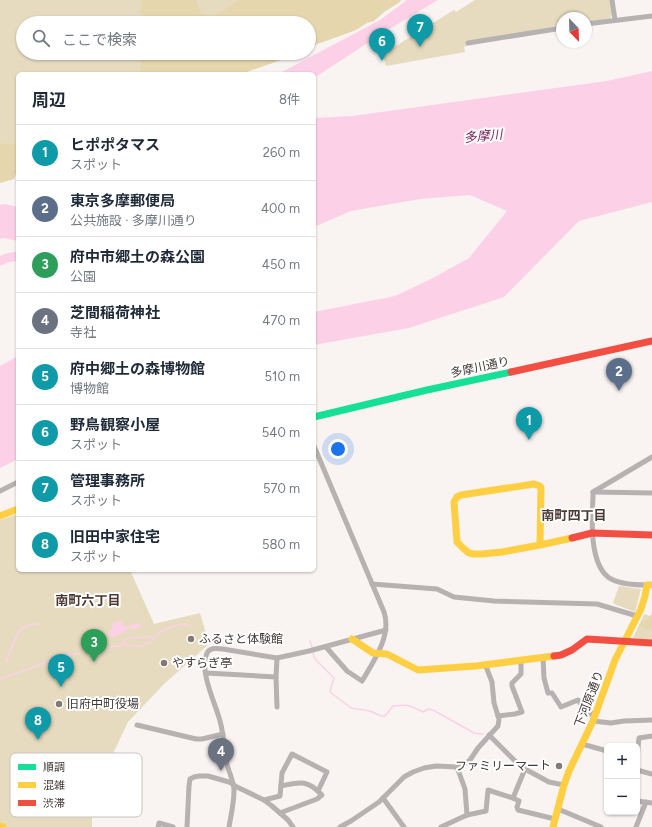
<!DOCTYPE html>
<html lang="ja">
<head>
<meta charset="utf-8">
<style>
	:root { --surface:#fff; --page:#f2f2f3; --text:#1f2937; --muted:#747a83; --line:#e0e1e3; --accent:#7c3aed }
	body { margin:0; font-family:Figtree,"Noto Sans JP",sans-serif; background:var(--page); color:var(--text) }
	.controls { position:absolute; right:12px; bottom:12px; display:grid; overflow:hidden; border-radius:6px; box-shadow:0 1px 3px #0004 }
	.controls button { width:36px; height:36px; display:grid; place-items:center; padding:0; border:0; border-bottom:1px solid var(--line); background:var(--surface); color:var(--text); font:20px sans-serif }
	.compass { position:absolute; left:556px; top:12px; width:36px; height:36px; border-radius:50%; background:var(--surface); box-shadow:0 1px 3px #0004; rotate:157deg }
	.you { position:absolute; left:338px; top:449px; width:14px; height:14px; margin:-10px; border:3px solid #fff; border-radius:50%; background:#1a73e8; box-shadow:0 0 0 6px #1a73e833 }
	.badge { display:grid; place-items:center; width:26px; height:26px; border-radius:50%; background:var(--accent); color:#fff; font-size:13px; font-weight:700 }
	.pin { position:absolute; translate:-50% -33px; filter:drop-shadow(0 1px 2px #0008) }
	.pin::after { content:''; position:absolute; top:21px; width:14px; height:12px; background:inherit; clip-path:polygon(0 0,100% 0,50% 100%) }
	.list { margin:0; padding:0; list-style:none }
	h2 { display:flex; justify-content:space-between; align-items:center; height:52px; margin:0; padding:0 16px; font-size:17px }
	h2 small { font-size:13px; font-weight:400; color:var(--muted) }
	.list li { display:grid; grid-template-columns:26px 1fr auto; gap:12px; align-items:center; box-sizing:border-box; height:56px; padding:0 16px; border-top:1px solid var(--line) }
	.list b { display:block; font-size:15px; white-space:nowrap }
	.list p { margin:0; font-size:13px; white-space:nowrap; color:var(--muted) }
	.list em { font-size:13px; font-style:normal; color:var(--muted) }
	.icon { flex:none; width:22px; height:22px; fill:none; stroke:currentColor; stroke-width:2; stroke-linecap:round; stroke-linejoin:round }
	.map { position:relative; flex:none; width:652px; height:827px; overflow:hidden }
	.search { position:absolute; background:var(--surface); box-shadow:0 1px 3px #0004; left:16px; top:16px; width:300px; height:44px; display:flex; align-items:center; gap:10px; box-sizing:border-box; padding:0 14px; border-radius:22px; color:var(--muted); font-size:15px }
	.panel { position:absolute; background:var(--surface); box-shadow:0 1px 3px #0004; left:16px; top:72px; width:300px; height:500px; border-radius:6px }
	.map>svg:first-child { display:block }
</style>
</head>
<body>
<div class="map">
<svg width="652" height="827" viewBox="0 0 652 827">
	<rect width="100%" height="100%" fill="#f9f3f2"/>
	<g fill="#e6dbbf">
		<path d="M0 0H370L309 23H23V53H267L223 74H18V171L0 179Z"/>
		<path d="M475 0H611L612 15 610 19 586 22V18H562V25L468 42 469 45 464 47 465 52 386 66 383 54 454 10 456 12Z"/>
		<path d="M18 514V570H130L154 624 200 613 209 644 165 683 128 722 97 787 92 817V827H6L0 824V520Z"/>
		<path d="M619 586 641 589 635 612 614 604 613 603Z"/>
		<path d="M644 614 652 617V640L633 638Z"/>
	</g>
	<g fill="#e5d6ad">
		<path d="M142 0H196L201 14 213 16 226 9 239 0H401L400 2 384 12 374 21 367 23 356 30 337 37 309 47V23H150L140 12Z"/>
		<path d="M142 53H296L284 59 247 72 244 74H140Z"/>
		<path d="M18 139V168L14 179 0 183V143L13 145Z"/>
		<path d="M652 613V629L650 630 639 626 642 622 648 619Z"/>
	</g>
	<g fill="#fcd1e8">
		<path d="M407 0H438L386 31 314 78V74H278L380 20Z"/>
		<path d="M652 71V202L579 221 504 297 409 328 314 345V312L395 296 431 279 469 258 507 211 470 195 420 199 351 211 314 227V118L352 116 607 81Z"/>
		<path d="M5 204 18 207V241L3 238 0 239V205Z"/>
		<path d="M18 356V459L0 468V366Z"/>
		<path d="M118 621 121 622 123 626C129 628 134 623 140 623L141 625 139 628 133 629 130 628C122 632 118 638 109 636L108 634C114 629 110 623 118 621Z"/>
	</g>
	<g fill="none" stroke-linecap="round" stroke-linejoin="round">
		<g stroke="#fcd1e8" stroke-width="1.5">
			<path d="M310 641 312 647"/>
			<path d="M120 646 128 638 150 637 153 638"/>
			<path d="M110 647 126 645 134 646H143L144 644 149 643 160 632 168 629 174 626 182 624 190 626"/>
			<path d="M313 653 315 659 334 678 330 691V692L351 708 370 711 381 716H385L393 706C409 704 409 705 423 712L428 709 433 710 474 733 483 734"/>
			<path d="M6 662C10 653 15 633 23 628 27 625 33 624 38 624"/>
			<path d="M0 679 64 656 80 653"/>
		</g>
		<path stroke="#fcd1e8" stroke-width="9" d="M0 261 7 258 18 256"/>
		<g stroke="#b6b2b1" stroke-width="5">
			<path d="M612 0 615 20"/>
			<path d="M586 24 652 16"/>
			<path d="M468 43 562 28"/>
			<path d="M314 446 384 612C392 635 374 661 362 681L347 671 326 647"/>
			<path d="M0 491 18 482"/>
			<path d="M593 492V497C592 518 589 562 608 577 617 584 636 585 647 585"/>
			<path d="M593 492 652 457"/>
			<path d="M594 492 652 493"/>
			<path d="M372 584 437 589 454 597 494 601 597 604 637 616"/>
			<path d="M543 657 544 678 548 693H552L561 707 578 700 588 715 597 712"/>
			<path d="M277 658 276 677 277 707"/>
			<path d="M206 673 276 677"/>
			<path d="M498 716 515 714 522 712 512 686V683L521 674V660"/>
			<path d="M593 721 611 723 624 721 652 720"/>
			<path d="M137 725 196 739H202L223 734"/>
			<path d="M489 735 516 762 525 769 549 782 564 785"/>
			<path d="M582 744 607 751"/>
			<path d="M637 757 639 738 652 736"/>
			<path d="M457 767 465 789 467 815"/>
			<path d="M637 770 652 774"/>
			<path d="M383 798 404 827"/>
			<path d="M513 798 525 769"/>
			<path d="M264 800 280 796 282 773 292 754 327 772 318 791"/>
			<path d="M637 801 652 803"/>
			<path d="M558 809 601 827"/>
			<path d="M280 813 317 799 322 795C307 779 300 782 281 786"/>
			<path d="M158 827 159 823 173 827"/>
			<path d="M187 827 189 786 190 779 194 777 199 776H208L229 782 237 787 264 800 272 806 288 820 293 827"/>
			<path d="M229 827C231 815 234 803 234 791 234 781 229 773 227 764 224 750 224 735 220 721 216 705 200 673 206 656 208 647 216 648 223 649L277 658 309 651 386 630"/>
			<path d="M340 827 351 821 379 802 404 777 413 772 424 768 436 766 457 767 465 764 470 760 478 748 498 726 499 719 494 703 492 682 485 664"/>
			<path d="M441 827 467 815 486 811 488 790 513 798 519 801 517 807 518 810 555 819"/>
			<path d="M636 827 646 802"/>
		</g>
		<path stroke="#16e098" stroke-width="7" d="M314 417 427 390 511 372"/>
		<g stroke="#ffcf43" stroke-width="7">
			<path d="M0 516 18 509"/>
			<path d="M540 545 541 488 540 486 534 484 461 495 457 497 454 502 457 542 463 548 469 553 474 554H482L502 552 540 545 572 538"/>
			<path d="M352 639 373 653 387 654 418 670 476 666 554 656"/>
			<path d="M0 826 3 827"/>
			<path d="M553 827 564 785 569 771 593 721 615 660 641 609 645 596 647 585H652"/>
		</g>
		<g stroke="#f24e42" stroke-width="7">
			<path d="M511 372 652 341"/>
			<path d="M572 538 592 533 652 535"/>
			<path d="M554 656 561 655 572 650 587 639 652 643"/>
		</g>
	</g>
	<g fill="#837a78" stroke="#fff" stroke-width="1.5">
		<circle cx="191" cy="639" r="4"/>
		<circle cx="164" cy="663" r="4"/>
		<circle cx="59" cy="704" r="4"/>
		<circle cx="559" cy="766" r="4"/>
	</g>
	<g text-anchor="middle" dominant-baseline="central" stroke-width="4" stroke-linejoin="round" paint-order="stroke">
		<g font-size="12" fill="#433936" stroke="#fff">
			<text transform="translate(480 367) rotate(-12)">多摩川通り</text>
			<text transform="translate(589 699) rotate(-69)">下河原通り</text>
		</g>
		<g font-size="12" fill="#433936" stroke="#fff" text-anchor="start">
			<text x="199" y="639">ふるさと体験館</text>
			<text x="172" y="663">やすらぎ亭</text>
			<text x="67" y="704">旧府中町役場</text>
			<text x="551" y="766" text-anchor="end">ファミリーマート</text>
		</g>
		<g font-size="13" font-style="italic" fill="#76255a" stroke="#fff">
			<text transform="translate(483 136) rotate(-5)">多摩川</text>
		</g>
		<g font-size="13" font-weight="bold" fill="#4c3933" stroke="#fff">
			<text x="574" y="515">南町四丁目</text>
			<text x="88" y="600">南町六丁目</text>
		</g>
	</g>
	<rect x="10" y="753" width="132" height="64" rx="6" fill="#fff" stroke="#c7c4c3" stroke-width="1"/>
	<rect x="18" y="764" width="18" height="6" fill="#16e098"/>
	<rect x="18" y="782" width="18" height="6" fill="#ffcf43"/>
	<rect x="18" y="800" width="18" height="6" fill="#f24e42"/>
	<g font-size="11" fill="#433936">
		<text x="43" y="771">順調</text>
		<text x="43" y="789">混雑</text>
		<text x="43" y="807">渋滞</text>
	</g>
</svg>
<div class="controls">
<button>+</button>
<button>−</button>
</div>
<svg class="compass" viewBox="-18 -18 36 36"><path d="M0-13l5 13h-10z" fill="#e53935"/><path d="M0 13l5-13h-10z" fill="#747a83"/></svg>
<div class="you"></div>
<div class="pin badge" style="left:529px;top:440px;background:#0f9aa8">1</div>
<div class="pin badge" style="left:619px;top:391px;background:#5c6f8a">2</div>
<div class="pin badge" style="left:94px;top:662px;background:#2e9e5b">3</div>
<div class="pin badge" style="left:221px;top:771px;background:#6b7280">4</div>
<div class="pin badge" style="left:61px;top:687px;background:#0f9aa8">5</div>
<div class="pin badge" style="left:382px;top:61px;background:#0f9aa8">6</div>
<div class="pin badge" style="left:420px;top:47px;background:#0f9aa8">7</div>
<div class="pin badge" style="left:38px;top:740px;background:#0f9aa8">8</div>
<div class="search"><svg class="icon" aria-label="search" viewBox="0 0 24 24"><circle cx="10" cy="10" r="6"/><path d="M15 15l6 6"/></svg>ここで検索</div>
<section class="panel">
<h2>周辺<small>8件</small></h2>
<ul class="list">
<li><span class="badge" style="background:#0f9aa8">1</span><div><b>ヒポポタマス</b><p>スポット</p></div><em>260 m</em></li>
<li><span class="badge" style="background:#5c6f8a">2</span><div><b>東京多摩郵便局</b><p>公共施設 · 多摩川通り</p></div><em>400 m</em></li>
<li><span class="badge" style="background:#2e9e5b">3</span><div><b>府中市郷土の森公園</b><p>公園</p></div><em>450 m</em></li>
<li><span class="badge" style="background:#6b7280">4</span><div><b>芝間稲荷神社</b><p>寺社</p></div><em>470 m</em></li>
<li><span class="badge" style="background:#0f9aa8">5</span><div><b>府中郷土の森博物館</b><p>博物館</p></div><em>510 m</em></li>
<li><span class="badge" style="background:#0f9aa8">6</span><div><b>野鳥観察小屋</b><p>スポット</p></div><em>540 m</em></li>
<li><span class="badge" style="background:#0f9aa8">7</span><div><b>管理事務所</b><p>スポット</p></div><em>570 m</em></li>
<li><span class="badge" style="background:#0f9aa8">8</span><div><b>旧田中家住宅</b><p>スポット</p></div><em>580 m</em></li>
</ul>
</section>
</div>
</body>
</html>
